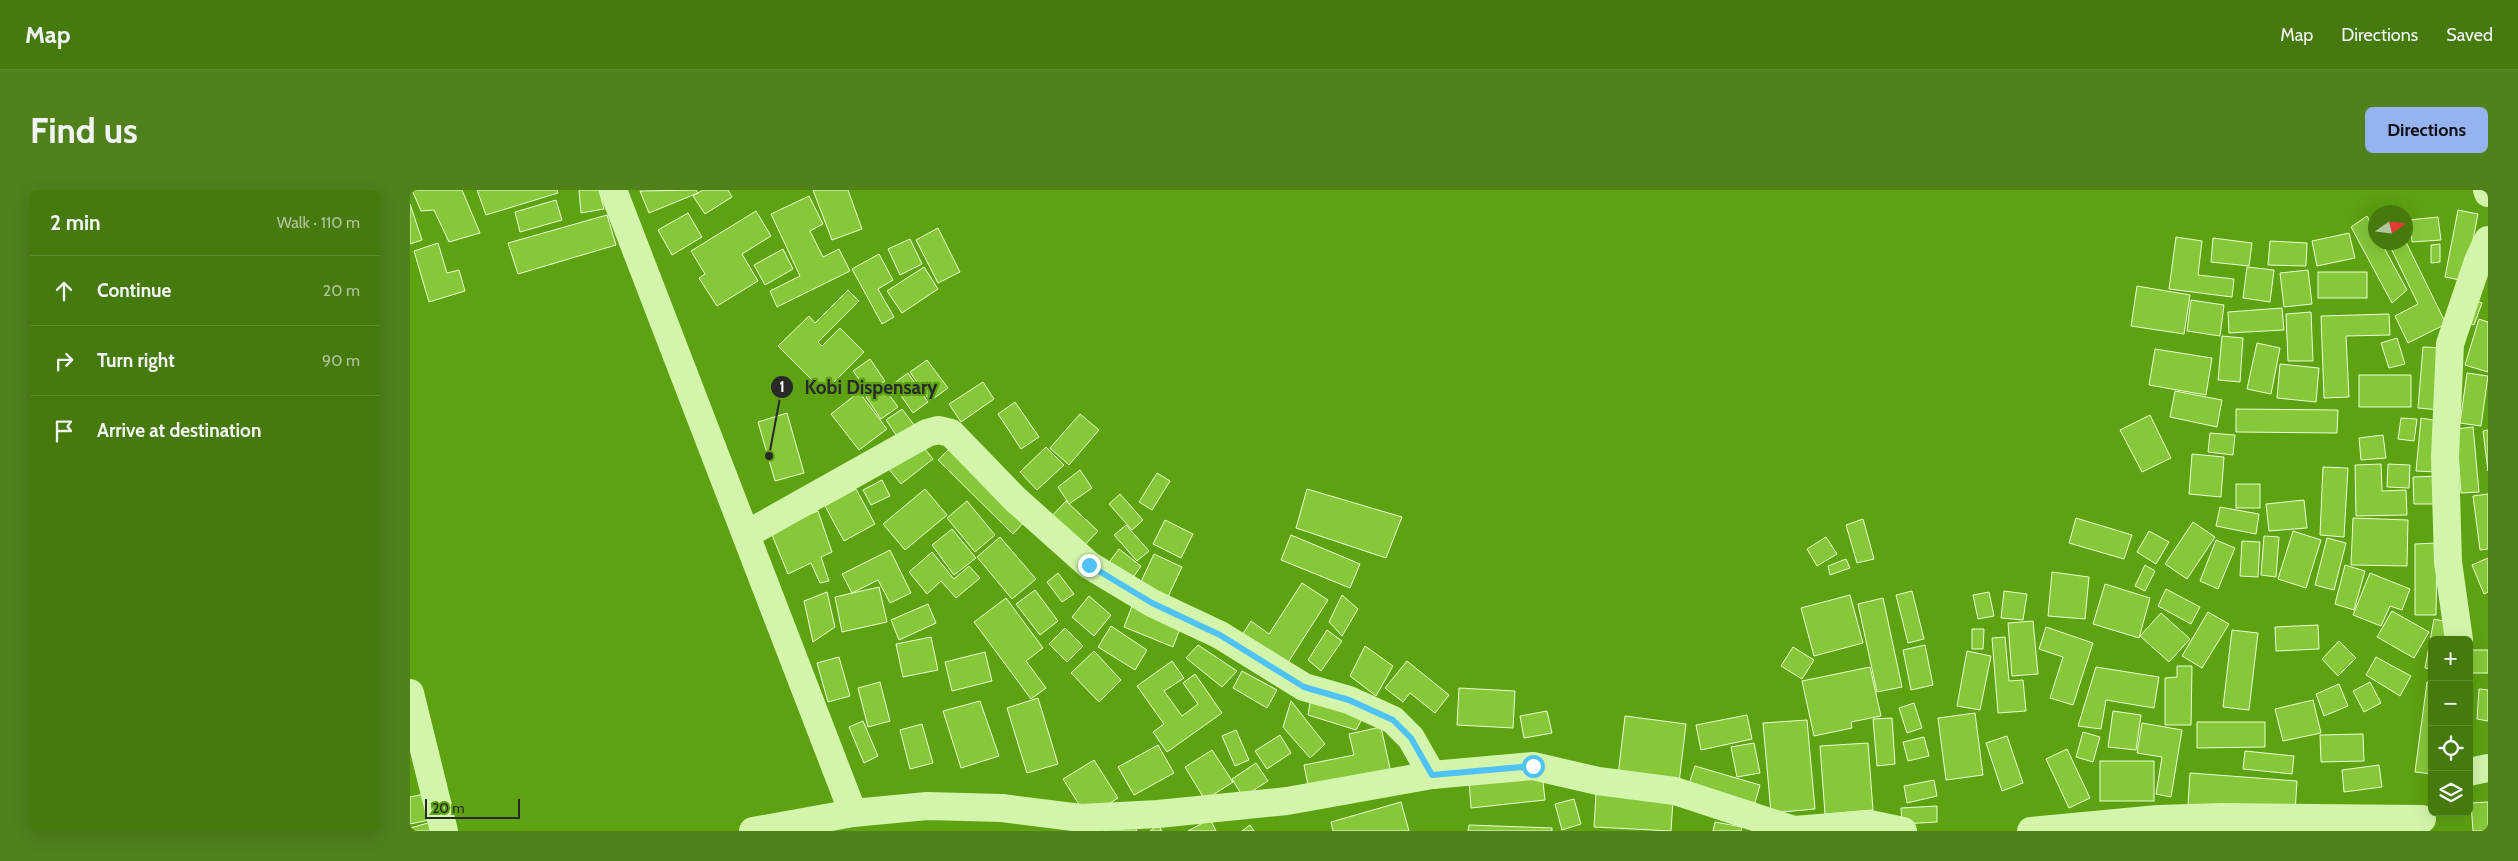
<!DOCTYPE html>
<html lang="en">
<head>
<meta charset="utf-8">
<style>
	:root { --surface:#467a0d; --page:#50811b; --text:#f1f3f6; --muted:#b0c59d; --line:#5e8b2e; --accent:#95b2f1 }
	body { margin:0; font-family:Cabin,sans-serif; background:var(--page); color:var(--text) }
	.controls { position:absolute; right:15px; bottom:15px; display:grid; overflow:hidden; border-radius:8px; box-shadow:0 5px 20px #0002 }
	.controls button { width:45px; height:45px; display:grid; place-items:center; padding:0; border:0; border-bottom:1px solid var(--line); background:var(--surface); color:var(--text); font:25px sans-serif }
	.compass { position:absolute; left:1958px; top:15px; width:45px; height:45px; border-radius:50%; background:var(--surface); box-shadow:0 5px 20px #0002; rotate:76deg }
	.scale { position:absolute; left:15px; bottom:12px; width:95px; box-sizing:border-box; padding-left:5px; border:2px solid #292929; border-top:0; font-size:14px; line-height:18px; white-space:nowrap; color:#292929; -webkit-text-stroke:4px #5da211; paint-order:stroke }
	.stop { position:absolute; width:15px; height:15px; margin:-11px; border:4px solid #4fc3f7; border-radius:50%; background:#fff }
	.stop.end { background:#4fc3f7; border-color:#fff; box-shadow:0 1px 5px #0008 }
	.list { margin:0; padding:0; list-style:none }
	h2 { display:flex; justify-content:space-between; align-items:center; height:65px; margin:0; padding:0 20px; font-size:21px }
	h2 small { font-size:16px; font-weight:400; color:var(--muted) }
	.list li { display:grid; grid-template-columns:32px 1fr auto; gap:15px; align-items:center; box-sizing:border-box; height:70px; padding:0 20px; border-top:1px solid var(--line) }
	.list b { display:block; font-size:19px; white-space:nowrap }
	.list em { font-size:16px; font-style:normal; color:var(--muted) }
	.icon { flex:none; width:28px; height:28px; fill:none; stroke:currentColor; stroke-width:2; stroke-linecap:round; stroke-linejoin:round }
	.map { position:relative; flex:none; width:2078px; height:641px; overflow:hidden; border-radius:8px }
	header { display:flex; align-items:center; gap:30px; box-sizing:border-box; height:70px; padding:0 25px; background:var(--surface); border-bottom:1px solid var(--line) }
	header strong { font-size:24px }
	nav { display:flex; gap:28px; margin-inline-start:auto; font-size:18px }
	.intro { display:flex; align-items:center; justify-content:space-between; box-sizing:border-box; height:120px; padding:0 30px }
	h1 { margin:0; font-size:35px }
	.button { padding:12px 22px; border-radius:8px; background:var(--accent); color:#111; font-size:18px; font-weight:700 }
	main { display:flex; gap:30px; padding:0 30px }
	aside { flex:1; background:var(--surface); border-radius:8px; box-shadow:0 5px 20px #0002 }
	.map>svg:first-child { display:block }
</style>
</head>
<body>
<header>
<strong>Map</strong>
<nav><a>Map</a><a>Directions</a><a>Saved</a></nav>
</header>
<div class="intro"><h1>Find us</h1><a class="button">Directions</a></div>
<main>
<aside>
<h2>2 min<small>Walk · 110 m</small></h2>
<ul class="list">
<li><svg class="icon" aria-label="ahead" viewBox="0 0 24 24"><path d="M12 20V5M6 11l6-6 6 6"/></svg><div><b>Continue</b></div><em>20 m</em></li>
<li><svg class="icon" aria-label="right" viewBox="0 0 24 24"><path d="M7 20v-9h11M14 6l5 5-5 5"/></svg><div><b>Turn right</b></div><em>90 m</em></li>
<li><svg class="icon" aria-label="arrive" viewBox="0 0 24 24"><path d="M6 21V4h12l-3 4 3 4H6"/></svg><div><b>Arrive at destination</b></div></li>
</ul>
</aside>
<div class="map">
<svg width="2078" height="641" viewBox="0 0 2078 641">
	<rect width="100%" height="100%" fill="#5da211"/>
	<g fill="#86c83a" stroke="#ebfed5">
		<path d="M2 0H52L70 43 39 52 24 20 11 21Z"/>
		<path d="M67 0H147L148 3 76 25Z"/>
		<path d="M169 0H189L194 19 171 23Z"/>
		<path d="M286 0 288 3 239 23 230 1Z"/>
		<path d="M293 0H318L322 7 295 24 283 6Z"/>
		<path d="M403 0H438L452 39 422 50Z"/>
		<path d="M399 6 413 34 400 41 413 67 429 59 440 81 367 117 360 101 390 86 361 24Z"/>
		<path d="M146 10 152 30 110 42 105 22Z"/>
		<path d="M0 14 12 50 0 54Z"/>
		<path d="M2048 20 2068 24 2055 91 2035 87Z"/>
		<path d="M346 21 361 46 332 64 348 91 307 116 289 88 295 84 281 61Z"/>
		<path d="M278 23 292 47 262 65 248 40Z"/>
		<path d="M197 25 206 55 108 84 98 53Z"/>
		<path d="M1957 26 1966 42V52H1971L1997 100 1982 113 1941 37Z"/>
		<path d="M2028 27 2031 50 2002 52 1999 30Z"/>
		<path d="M528 38 550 82 528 93 506 50Z"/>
		<path d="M1939 43 1945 68 1907 76 1902 51Z"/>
		<path d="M1766 47 1792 51 1788 85 1824 89 1822 107 1759 99Z"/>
		<path d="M1803 48 1842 53 1839 76 1801 72Z"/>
		<path d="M500 49 512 74 490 85 478 59Z"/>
		<path d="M1860 51 1897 53 1896 76 1858 75Z"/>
		<path d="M1978 52H1996L2036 134 1998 153 1985 126 2008 114Z"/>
		<path d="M28 53 37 83 49 80 55 101 19 112 4 61Z"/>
		<path d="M2030 54V72L2021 73V55Z"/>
		<path d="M373 59 383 79 355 95 344 75Z"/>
		<path d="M469 64 483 90 468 99 484 127 472 134 442 79Z"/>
		<path d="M514 77 528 99 492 123 477 101Z"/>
		<path d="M1837 77 1864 80 1860 112 1833 108Z"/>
		<path d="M1898 80 1902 114 1874 117 1870 83Z"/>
		<rect x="1908" y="82" width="49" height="26"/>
		<path d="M1727 96 1780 105 1774 144 1721 136Z"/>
		<path d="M438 100 449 111 408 152 412 156 430 138 454 162 414 202 368 156 399 126 405 133Z"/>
		<path d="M1781 110 1814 115 1810 146 1777 141Z"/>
		<path d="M2065 110 2072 113 2064 135 2057 132Z"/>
		<path d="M1872 118 1874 140 1819 143 1818 122Z"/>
		<path d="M1901 122 1903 171H1878L1876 124Z"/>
		<path d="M1979 124 1980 145 1936 146 1939 207 1914 208 1911 126Z"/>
		<path d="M2069 129 2078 132V182L2055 175Z"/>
		<path d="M1812 146 1833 148 1830 192 1808 190Z"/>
		<path d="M1987 148 1995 174 1979 178 1971 153Z"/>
		<path d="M1847 153 1870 158 1861 204 1837 199Z"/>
		<path d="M2013 157 2035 158 2030 220 2008 218Z"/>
		<path d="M1745 159 1802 168 1796 205 1739 195Z"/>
		<path d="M460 169 475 191 459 203 443 181Z"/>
		<path d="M517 170 538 198 520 211 500 182Z"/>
		<path d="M1870 174 1909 178 1906 212 1867 208Z"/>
		<path d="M498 183 518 212 503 223 483 194Z"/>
		<path d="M2057 183 2078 186 2071 236 2050 233Z"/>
		<rect x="1949" y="185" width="52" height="32"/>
		<path d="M573 192 584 209 551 232 539 214Z"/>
		<path d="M472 195 488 217 471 229 456 207Z"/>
		<path d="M1765 201 1812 210 1807 237 1760 227Z"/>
		<path d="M449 202 477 239 449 260 421 224Z"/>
		<path d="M605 212 629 247 611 259 588 224Z"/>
		<path d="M492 219 508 240 491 252 476 230Z"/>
		<path d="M1826 219 1928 220 1927 243 1826 242Z"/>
		<path d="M377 223 394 283 365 291 348 232Z"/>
		<path d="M670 224 689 240 659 275 640 258Z"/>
		<path d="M1740 225 1761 268 1732 282 1710 240Z"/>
		<path d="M1991 228 2007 229 2004 251 1988 249Z"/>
		<path d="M2011 228 2029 231 2026 282 2006 281Z"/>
		<path d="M2063 237 2069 302 2051 303 2046 239Z"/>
		<path d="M2078 240V281L2073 241Z"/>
		<path d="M1800 243 1825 245 1823 265 1798 262Z"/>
		<path d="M1973 245 1976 268 1951 270 1949 248Z"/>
		<path d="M510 253 523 269 491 294 478 278Z"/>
		<path d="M544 254 617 329 603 344 528 270Z"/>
		<path d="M636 257 654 275 627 300 610 282Z"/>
		<path d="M1782 264 1814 267 1811 307 1779 304Z"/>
		<path d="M1971 274 1972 301 1996 300 1997 325 1946 326 1945 275Z"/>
		<path d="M1978 274 2000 275 1999 298 1977 297Z"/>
		<path d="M1913 277 1938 278 1934 347 1910 345Z"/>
		<path d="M670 280 682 298 659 314 648 297Z"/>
		<path d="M747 283 760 291 742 320 729 312Z"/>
		<path d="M2030 286 2031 314H2004L2003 287Z"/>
		<path d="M472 290 480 306 461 315 453 300Z"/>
		<rect x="1826" y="294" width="24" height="24"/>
		<path d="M446 299 465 334 434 351 415 316Z"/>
		<path d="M515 299 537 325 495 360 473 334Z"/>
		<path d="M897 299 992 327 976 368 886 338Z"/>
		<path d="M710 304 733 330 722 340 699 314Z"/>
		<path d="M2078 304V359L2070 360 2063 306Z"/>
		<path d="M1894 310 1897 338 1859 341 1856 314Z"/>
		<path d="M557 311 585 345 565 362 537 328Z"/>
		<path d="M656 311 688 341 670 360 638 330Z"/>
		<path d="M1810 317 1849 324 1846 344 1806 336Z"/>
		<path d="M408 321 422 362 411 367 419 391 410 393 401 373 378 384 360 340Z"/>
		<path d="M1666 328 1722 345 1714 369 1659 353Z"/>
		<path d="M1943 328 1998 330 1997 376 1941 375Z"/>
		<path d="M1453 329 1464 369 1447 373 1436 335Z"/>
		<path d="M755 330 783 344 771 368 743 354Z"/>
		<path d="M1783 332 1805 347 1777 389 1755 374Z"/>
		<path d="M716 335 739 361 727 371 704 345Z"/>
		<path d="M542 339 566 368 544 385 522 355Z"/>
		<path d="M1739 341 1759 352 1746 374 1727 362Z"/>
		<path d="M1883 341 1911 350 1896 398 1868 389Z"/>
		<path d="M881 345 950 374 940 398 871 370Z"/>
		<path d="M1854 346 1869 347 1866 387 1851 385Z"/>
		<path d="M590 347 626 389 602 409 567 367Z"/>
		<path d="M1416 347 1427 364 1407 376 1397 359Z"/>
		<path d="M1917 348 1936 353 1924 400 1905 395Z"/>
		<path d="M1806 350 1825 358 1808 399 1790 391Z"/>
		<path d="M1832 351 1850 352 1848 387 1830 386Z"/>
		<path d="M2027 353 2026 425H2005V354Z"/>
		<path d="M709 359 731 376 717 396 694 379Z"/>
		<path d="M480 360 501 403 480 413 468 390 442 403 432 384Z"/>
		<path d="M522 362 544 389 559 376 570 388 546 408 531 391 517 404 499 382Z"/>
		<path d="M744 364 772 377 756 411 728 398Z"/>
		<path d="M2078 368V402L2074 404 2062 375Z"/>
		<path d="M1436 369 1440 378 1420 385 1418 376Z"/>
		<path d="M1735 375 1745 381 1735 401 1725 396Z"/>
		<path d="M1935 375 1955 381 1944 420 1925 414Z"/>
		<path d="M1642 382 1679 387 1675 429 1638 426Z"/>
		<path d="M648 383 664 404 652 412 637 392Z"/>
		<path d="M1960 383 2000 399 1992 420 1980 416 1971 436 1943 425Z"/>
		<path d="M892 393 918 410 872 482 827 453 841 431 859 444Z"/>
		<path d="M1695 394 1740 408 1729 448 1683 434Z"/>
		<path d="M469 397 477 432 432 442 425 407Z"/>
		<path d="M1756 399 1790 417 1781 434 1748 416Z"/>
		<path d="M625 400 648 431 630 445 606 414Z"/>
		<path d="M1502 401 1514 449 1498 453 1486 405Z"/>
		<path d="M1594 401 1617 404 1613 430 1591 428Z"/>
		<path d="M417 402 425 437 403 452 394 411Z"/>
		<path d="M1579 402 1584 426 1568 429 1563 405Z"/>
		<path d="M932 405 948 419 932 446 919 432Z"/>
		<path d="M1440 405 1453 453 1404 466 1391 418Z"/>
		<path d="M679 406 701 425 684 446 662 427Z"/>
		<path d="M596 408 633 458 616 471 636 498 621 509 564 432Z"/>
		<path d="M1473 408 1492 497 1467 502 1448 414Z"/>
		<path d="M518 414 526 433 489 450 481 430Z"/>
		<path d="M722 416 771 436 763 457 714 437Z"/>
		<path d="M1982 421 2019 442 2004 468 1967 447Z"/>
		<path d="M1798 422 1819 434 1792 478 1772 466Z"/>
		<path d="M1751 423 1780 449 1759 472 1730 446Z"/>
		<path d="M2024 429 2042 433 2039 450H2022V479L2015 478Z"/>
		<path d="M1623 431 1628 484 1602 486 1598 433Z"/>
		<path d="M1908 435 1909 459 1866 461 1865 437Z"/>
		<path d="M701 436 737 460 725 480 688 457Z"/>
		<path d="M1636 437 1683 453 1663 515 1640 508 1653 467 1629 459Z"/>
		<path d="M655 438 673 456 657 472 639 454Z"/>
		<path d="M1562 439H1574L1573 459H1562Z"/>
		<path d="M917 440 932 451 911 481 898 470Z"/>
		<path d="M1822 440 1848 443 1839 520 1813 517Z"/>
		<path d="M521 447 528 480 493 487 486 454Z"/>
		<path d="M1595 447 1599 491 1613 490 1616 521 1588 523 1582 448Z"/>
		<path d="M1929 451 1946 468 1928 486 1912 469Z"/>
		<path d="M788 455 827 481 812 497 776 468Z"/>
		<path d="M1515 455 1523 495 1501 500 1493 460Z"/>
		<path d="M955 456 983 476 966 506 940 486Z"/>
		<path d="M1383 457 1404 470 1392 489 1371 476Z"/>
		<rect x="2062" y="460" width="16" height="23"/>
		<path d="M684 461 711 490 689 512 661 483Z"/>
		<path d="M1557 461 1581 466 1570 520 1547 516Z"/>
		<path d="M575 462 582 491 542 501 535 472Z"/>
		<path d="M429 467 440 506 418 512 407 473Z"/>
		<path d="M1966 467 2001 486 1990 506 1956 485Z"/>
		<path d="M762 471 774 488 754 501 772 526 788 514 773 493 785 484 812 523 757 562 743 542 754 534 727 496Z"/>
		<path d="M997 471 1039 505 1025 523 1000 503 993 512 975 498Z"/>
		<path d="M1767 476H1782L1781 535H1755V488L1767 487Z"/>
		<path d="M1460 477 1471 526 1441 532 1442 538 1404 546 1392 491Z"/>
		<path d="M1686 477 1749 487 1744 518 1696 510 1691 539 1668 536Z"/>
		<path d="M832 481 867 500 857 518 823 498Z"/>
		<path d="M470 492 480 531 458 537 448 498Z"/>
		<path d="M1960 492 1971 513 1954 522 1943 501Z"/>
		<path d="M2017 492 2022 493V584L2005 582Z"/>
		<path d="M1929 494 1938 516 1914 526 1906 504Z"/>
		<path d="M1049 498 1105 501 1103 538 1047 535Z"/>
		<path d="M2069 499 2078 500V531L2067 529Z"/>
		<path d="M902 501 956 522 946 540 898 525Z"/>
		<path d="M628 508 648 574 617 583 597 518Z"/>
		<path d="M1903 510 1911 543 1873 551 1865 519Z"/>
		<path d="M570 511 589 566 551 578 533 521Z"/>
		<path d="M881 511 915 554 900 568 873 537Z"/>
		<path d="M1504 513 1512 538 1497 543 1489 518Z"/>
		<path d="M1137 521 1142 543 1114 548 1110 526Z"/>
		<path d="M1703 521 1731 525 1726 560 1698 557Z"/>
		<path d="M1565 523 1573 585 1536 590 1528 528Z"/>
		<path d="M1337 525 1342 549 1291 560 1286 535Z"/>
		<path d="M1215 526 1276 534 1269 593 1208 586Z"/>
		<path d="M1482 528 1485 574 1467 576 1463 529Z"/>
		<path d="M1397 530 1405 619 1361 623 1353 533Z"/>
		<path d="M453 531 468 566 454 573 439 537Z"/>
		<path d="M1787 532H1855V557L1787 558Z"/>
		<path d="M1732 533 1772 540 1761 607 1746 604 1752 567 1727 563Z"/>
		<path d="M512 534 523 573 500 579 490 540Z"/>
		<path d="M971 537 981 583 899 600 894 575 944 565 939 544Z"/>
		<path d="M826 540 839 570 825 576 812 546Z"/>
		<path d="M1673 542 1690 547 1683 572 1666 567Z"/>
		<path d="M1953 544 1954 571 1911 572 1910 545Z"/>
		<path d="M870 545 881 563 857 579 845 561Z"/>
		<path d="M1597 546 1613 593 1592 601 1576 553Z"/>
		<path d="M1514 547 1519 566 1498 571 1493 552Z"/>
		<path d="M1344 553 1350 583 1327 587 1321 557Z"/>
		<path d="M1458 553 1463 620 1415 624 1410 556Z"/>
		<path d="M748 555 764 583 724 605 708 577Z"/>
		<path d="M1657 559 1680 608 1659 618 1636 569Z"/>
		<path d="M802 560 823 592 795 610 775 577Z"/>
		<path d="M1835 561 1884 566 1882 584 1833 579Z"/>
		<path d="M684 570 708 608 677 627 653 589Z"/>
		<rect x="1690" y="571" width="54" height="40"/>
		<path d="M846 573 858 591 833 607 822 589Z"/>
		<path d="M1969 575 1972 597 1934 602 1932 580Z"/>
		<path d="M1285 576 1350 595 1345 613 1279 594Z"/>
		<path d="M1132 583 1135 610 1061 618 1059 591Z"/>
		<path d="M1780 583 1887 591 1885 623 1778 615Z"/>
		<path d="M1524 590 1527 606 1497 613 1494 596Z"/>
		<path d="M19 603 24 629 0 634V607Z"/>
		<path d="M1186 604 1263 611 1261 641 1184 637Z"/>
		<path d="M1164 609 1171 634 1152 640 1145 614Z"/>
		<path d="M991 612 999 641H923L921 632Z"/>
		<path d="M2078 612V641H2063L2061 613Z"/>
		<path d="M1527 616V632L1492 634 1491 618Z"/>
		<path d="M719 626 727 641H694Z"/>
		<path d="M800 629 806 641H778Z"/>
		<path d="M25 631 28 641H0V638Z"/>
		<path d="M1305 632 1332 637 1331 641H1303Z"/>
		<path d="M748 635 752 641H740Z"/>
		<path d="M840 635 844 641H832Z"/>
		<path d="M1059 635 1142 638V641H1058Z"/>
	</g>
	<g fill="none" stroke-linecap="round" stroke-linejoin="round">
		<g stroke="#d3f5ab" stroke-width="28">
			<path d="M203 0 443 623"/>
			<path d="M2077 0 2078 3"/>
			<path d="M337 344 517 243 528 240 541 243 606 310 679 375 742 413 810 445 894 497 939 510 983 530 1001 548 1022 585"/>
			<path d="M2049 450 2038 372 2035 267 2040 154 2068 71 2078 50"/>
			<path d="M0 503 34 641"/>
			<path d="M2059 582 2078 578"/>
			<path d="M343 641 443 623 517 616 592 618 671 628 748 624 877 611 1022 585 1123 576 1188 591 1265 601 1384 640 1460 634 1493 641"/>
			<path d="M1621 641 1748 629 1812 627 2012 629"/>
		</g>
	</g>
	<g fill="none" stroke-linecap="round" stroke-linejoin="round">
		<path stroke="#4fc3f7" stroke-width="6" d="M679 375 742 413 810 445 894 497 939 510 983 530 1001 548 1022 585 1123 576"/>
	</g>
	<path fill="none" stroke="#292929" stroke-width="2" d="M359 266L372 197"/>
	<g fill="#292929" stroke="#5da211" stroke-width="2">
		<circle cx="359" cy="266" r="5"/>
		<circle cx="372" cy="197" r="12"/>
	</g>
	<g font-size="15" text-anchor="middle" font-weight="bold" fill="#fff">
		<text x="372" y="202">1</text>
	</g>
	<g font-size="19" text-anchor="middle" font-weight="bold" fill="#292929" stroke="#5da211" stroke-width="4.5" stroke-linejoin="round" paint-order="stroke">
		<text x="461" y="204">Kobi Dispensary</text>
	</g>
</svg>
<div class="controls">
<button>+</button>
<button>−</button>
<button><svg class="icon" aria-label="locate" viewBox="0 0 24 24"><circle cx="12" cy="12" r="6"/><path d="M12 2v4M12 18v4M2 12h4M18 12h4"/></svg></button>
<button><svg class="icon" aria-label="layers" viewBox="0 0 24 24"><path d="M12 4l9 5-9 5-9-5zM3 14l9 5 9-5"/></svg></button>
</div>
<svg class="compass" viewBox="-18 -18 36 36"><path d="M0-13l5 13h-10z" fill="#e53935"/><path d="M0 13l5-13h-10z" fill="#b0c59d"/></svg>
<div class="scale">20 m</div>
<div class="stop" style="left:1123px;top:576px"></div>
<div class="stop end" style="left:679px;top:375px"></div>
</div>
</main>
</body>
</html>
